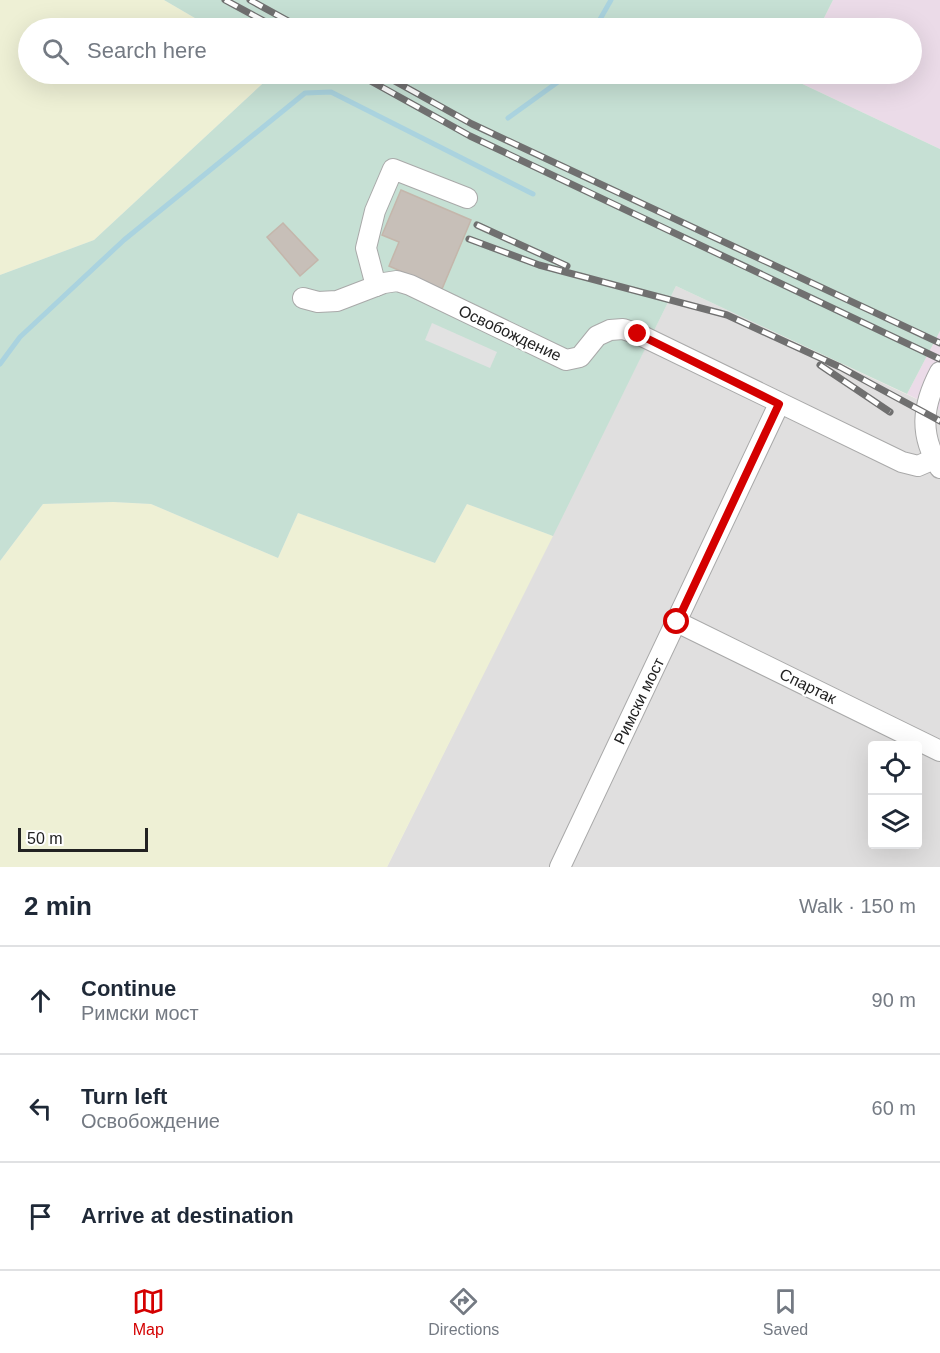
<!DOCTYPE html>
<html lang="en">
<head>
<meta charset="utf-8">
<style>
	:root { --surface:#fff; --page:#f6f6f7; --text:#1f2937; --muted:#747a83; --line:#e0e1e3; --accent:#d40000 }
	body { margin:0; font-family:Arial,sans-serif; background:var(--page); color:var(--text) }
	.controls { position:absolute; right:18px; bottom:18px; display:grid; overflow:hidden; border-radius:6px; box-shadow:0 6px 24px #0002 }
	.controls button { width:54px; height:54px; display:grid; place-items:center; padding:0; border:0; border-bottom:2px solid var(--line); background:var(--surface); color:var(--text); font:30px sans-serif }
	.scale { position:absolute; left:18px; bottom:15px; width:130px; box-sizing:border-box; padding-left:6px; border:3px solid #222; border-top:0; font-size:16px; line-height:21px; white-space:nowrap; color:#222; -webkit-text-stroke:4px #fff; paint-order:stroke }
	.stop { position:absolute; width:18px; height:18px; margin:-14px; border:4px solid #d40000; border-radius:50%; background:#fff }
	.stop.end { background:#d40000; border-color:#fff; box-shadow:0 2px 6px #0008 }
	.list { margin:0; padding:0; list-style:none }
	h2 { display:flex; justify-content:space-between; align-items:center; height:78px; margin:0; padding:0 24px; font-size:26px }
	h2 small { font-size:20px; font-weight:400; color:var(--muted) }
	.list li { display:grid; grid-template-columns:39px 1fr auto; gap:18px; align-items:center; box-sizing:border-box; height:108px; padding:0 24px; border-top:2px solid var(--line) }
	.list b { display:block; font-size:22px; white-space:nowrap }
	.list p { margin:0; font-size:20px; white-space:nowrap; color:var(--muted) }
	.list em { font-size:20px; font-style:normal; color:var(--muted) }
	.icon { flex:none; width:33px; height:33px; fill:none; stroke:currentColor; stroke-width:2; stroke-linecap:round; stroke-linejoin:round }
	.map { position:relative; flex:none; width:940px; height:867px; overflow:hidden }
	.search { position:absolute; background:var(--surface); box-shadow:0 6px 24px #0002; left:18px; right:18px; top:18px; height:66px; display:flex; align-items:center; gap:15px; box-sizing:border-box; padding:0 21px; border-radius:33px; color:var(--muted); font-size:22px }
	.sheet { height:402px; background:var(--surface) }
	nav { display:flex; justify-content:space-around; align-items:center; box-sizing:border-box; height:84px; border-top:2px solid var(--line); background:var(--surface); font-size:16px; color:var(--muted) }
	nav a { display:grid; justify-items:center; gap:3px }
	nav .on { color:var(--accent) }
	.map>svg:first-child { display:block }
</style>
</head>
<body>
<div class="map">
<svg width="940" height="867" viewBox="0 0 940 867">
	<rect width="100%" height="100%" fill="#f2efe9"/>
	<path fill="#e0dfdf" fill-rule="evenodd" d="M676 286 940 410V867H387ZM872 746H918V844H872Z"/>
	<g fill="#ebdbe8">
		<path d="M833 0H940V149L794 80 797 74H912V28H819Z"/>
		<path d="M940 331V410L907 394Z"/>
	</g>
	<g fill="#eef0d5">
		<path d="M0 0H164L212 28H28V74H273L94 240 0 275Z"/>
		<path d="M113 502 151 504 278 558 298 513 435 563 467 504 553 536 387 867H0V561L43 504Z"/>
	</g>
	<g fill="#c6e0d4">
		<path d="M164 0H833L819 28H212Z"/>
		<path d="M273 74H797L794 80 940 149V331L907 394 676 286 553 536 467 504 435 563 298 513 278 558 151 504 113 502 43 504 0 561V275L94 240Z"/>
	</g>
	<path fill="#e2e2e2" d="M432 323 497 352 490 368 425 340Z"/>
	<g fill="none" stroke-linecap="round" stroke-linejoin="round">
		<g stroke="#aad3df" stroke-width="5">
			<path d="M595 28 611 0"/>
			<path d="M508 118 569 74"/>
			<path d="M0 364 20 337 124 240 305 93 331 92 533 194"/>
		</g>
	</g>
	<g fill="#c7bfb8" stroke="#c4b6ab" stroke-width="1.5">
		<path d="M401 190 471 220 442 289 389 266 399 242 382 235Z"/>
		<path d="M283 223 318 260 300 276 267 237Z"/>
	</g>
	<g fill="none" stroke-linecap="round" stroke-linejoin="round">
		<g stroke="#a9a9a9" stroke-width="22">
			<g id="minor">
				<path d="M376 286 366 248 375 211 393 169 467 198"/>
				<path d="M303 298 318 302 337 301 384 283 397 281 410 285 566 360 580 357 597 336 610 330 623 329 638 334 902 462 918 466 934 459"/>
				<path d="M940 372C922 406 919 435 940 468"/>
				<path d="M677 622 940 751"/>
				<path d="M560 867 779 404"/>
			</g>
		</g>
		<use href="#minor" stroke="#fff" stroke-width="20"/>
		<g stroke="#707070" stroke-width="7">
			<g id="rail">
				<path d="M225 0 277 28"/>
				<path d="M250 0 301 28"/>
				<path d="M358 74 470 136 940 359"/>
				<path d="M382 74 472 124 940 343"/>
				<path d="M477 225 567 266"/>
				<path d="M469 239 539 265 727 315 840 367 940 421"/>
				<path d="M820 365 890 412"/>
			</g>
		</g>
		<use href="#rail" stroke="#fff" stroke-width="4.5" stroke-dasharray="14" stroke-linecap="butt"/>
	</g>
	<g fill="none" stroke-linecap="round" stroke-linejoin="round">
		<path stroke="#d40000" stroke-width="8" d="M638 334 779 404 677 622"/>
	</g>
	<g text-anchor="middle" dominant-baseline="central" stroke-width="4.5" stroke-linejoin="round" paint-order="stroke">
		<g font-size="16" fill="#222" stroke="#fff">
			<text transform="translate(510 333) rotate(25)">Освобождение</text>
			<text transform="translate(808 686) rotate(26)">Спартак</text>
			<text transform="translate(639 701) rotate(-64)">Римски мост</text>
		</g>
	</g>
</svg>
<div class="controls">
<button><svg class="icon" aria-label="locate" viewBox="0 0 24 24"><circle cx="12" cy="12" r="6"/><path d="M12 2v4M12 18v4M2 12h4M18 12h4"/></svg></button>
<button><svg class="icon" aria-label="layers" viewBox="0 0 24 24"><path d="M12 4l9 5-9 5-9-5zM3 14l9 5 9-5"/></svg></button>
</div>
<div class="scale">50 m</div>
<div class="stop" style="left:677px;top:622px"></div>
<div class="stop end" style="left:638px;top:334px"></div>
<div class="search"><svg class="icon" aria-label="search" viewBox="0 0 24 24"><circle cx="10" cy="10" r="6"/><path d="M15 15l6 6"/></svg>Search here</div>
</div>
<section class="sheet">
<h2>2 min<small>Walk · 150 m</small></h2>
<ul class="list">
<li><svg class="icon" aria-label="ahead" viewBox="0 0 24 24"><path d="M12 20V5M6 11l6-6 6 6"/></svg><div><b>Continue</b><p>Римски мост</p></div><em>90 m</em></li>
<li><svg class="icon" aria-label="left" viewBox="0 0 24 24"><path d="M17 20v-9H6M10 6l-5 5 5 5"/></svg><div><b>Turn left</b><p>Освобождение</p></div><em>60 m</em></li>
<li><svg class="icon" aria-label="arrive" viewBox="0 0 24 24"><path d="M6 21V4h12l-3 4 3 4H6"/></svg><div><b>Arrive at destination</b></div></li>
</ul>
</section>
<nav>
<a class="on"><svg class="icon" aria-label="map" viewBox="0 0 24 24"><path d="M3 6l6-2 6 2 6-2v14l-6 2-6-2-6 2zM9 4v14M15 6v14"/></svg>Map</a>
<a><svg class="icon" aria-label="directions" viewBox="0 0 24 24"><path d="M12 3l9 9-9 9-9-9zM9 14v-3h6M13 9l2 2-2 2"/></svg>Directions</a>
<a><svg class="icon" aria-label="saved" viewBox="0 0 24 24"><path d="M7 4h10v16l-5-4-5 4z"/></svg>Saved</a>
</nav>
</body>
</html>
